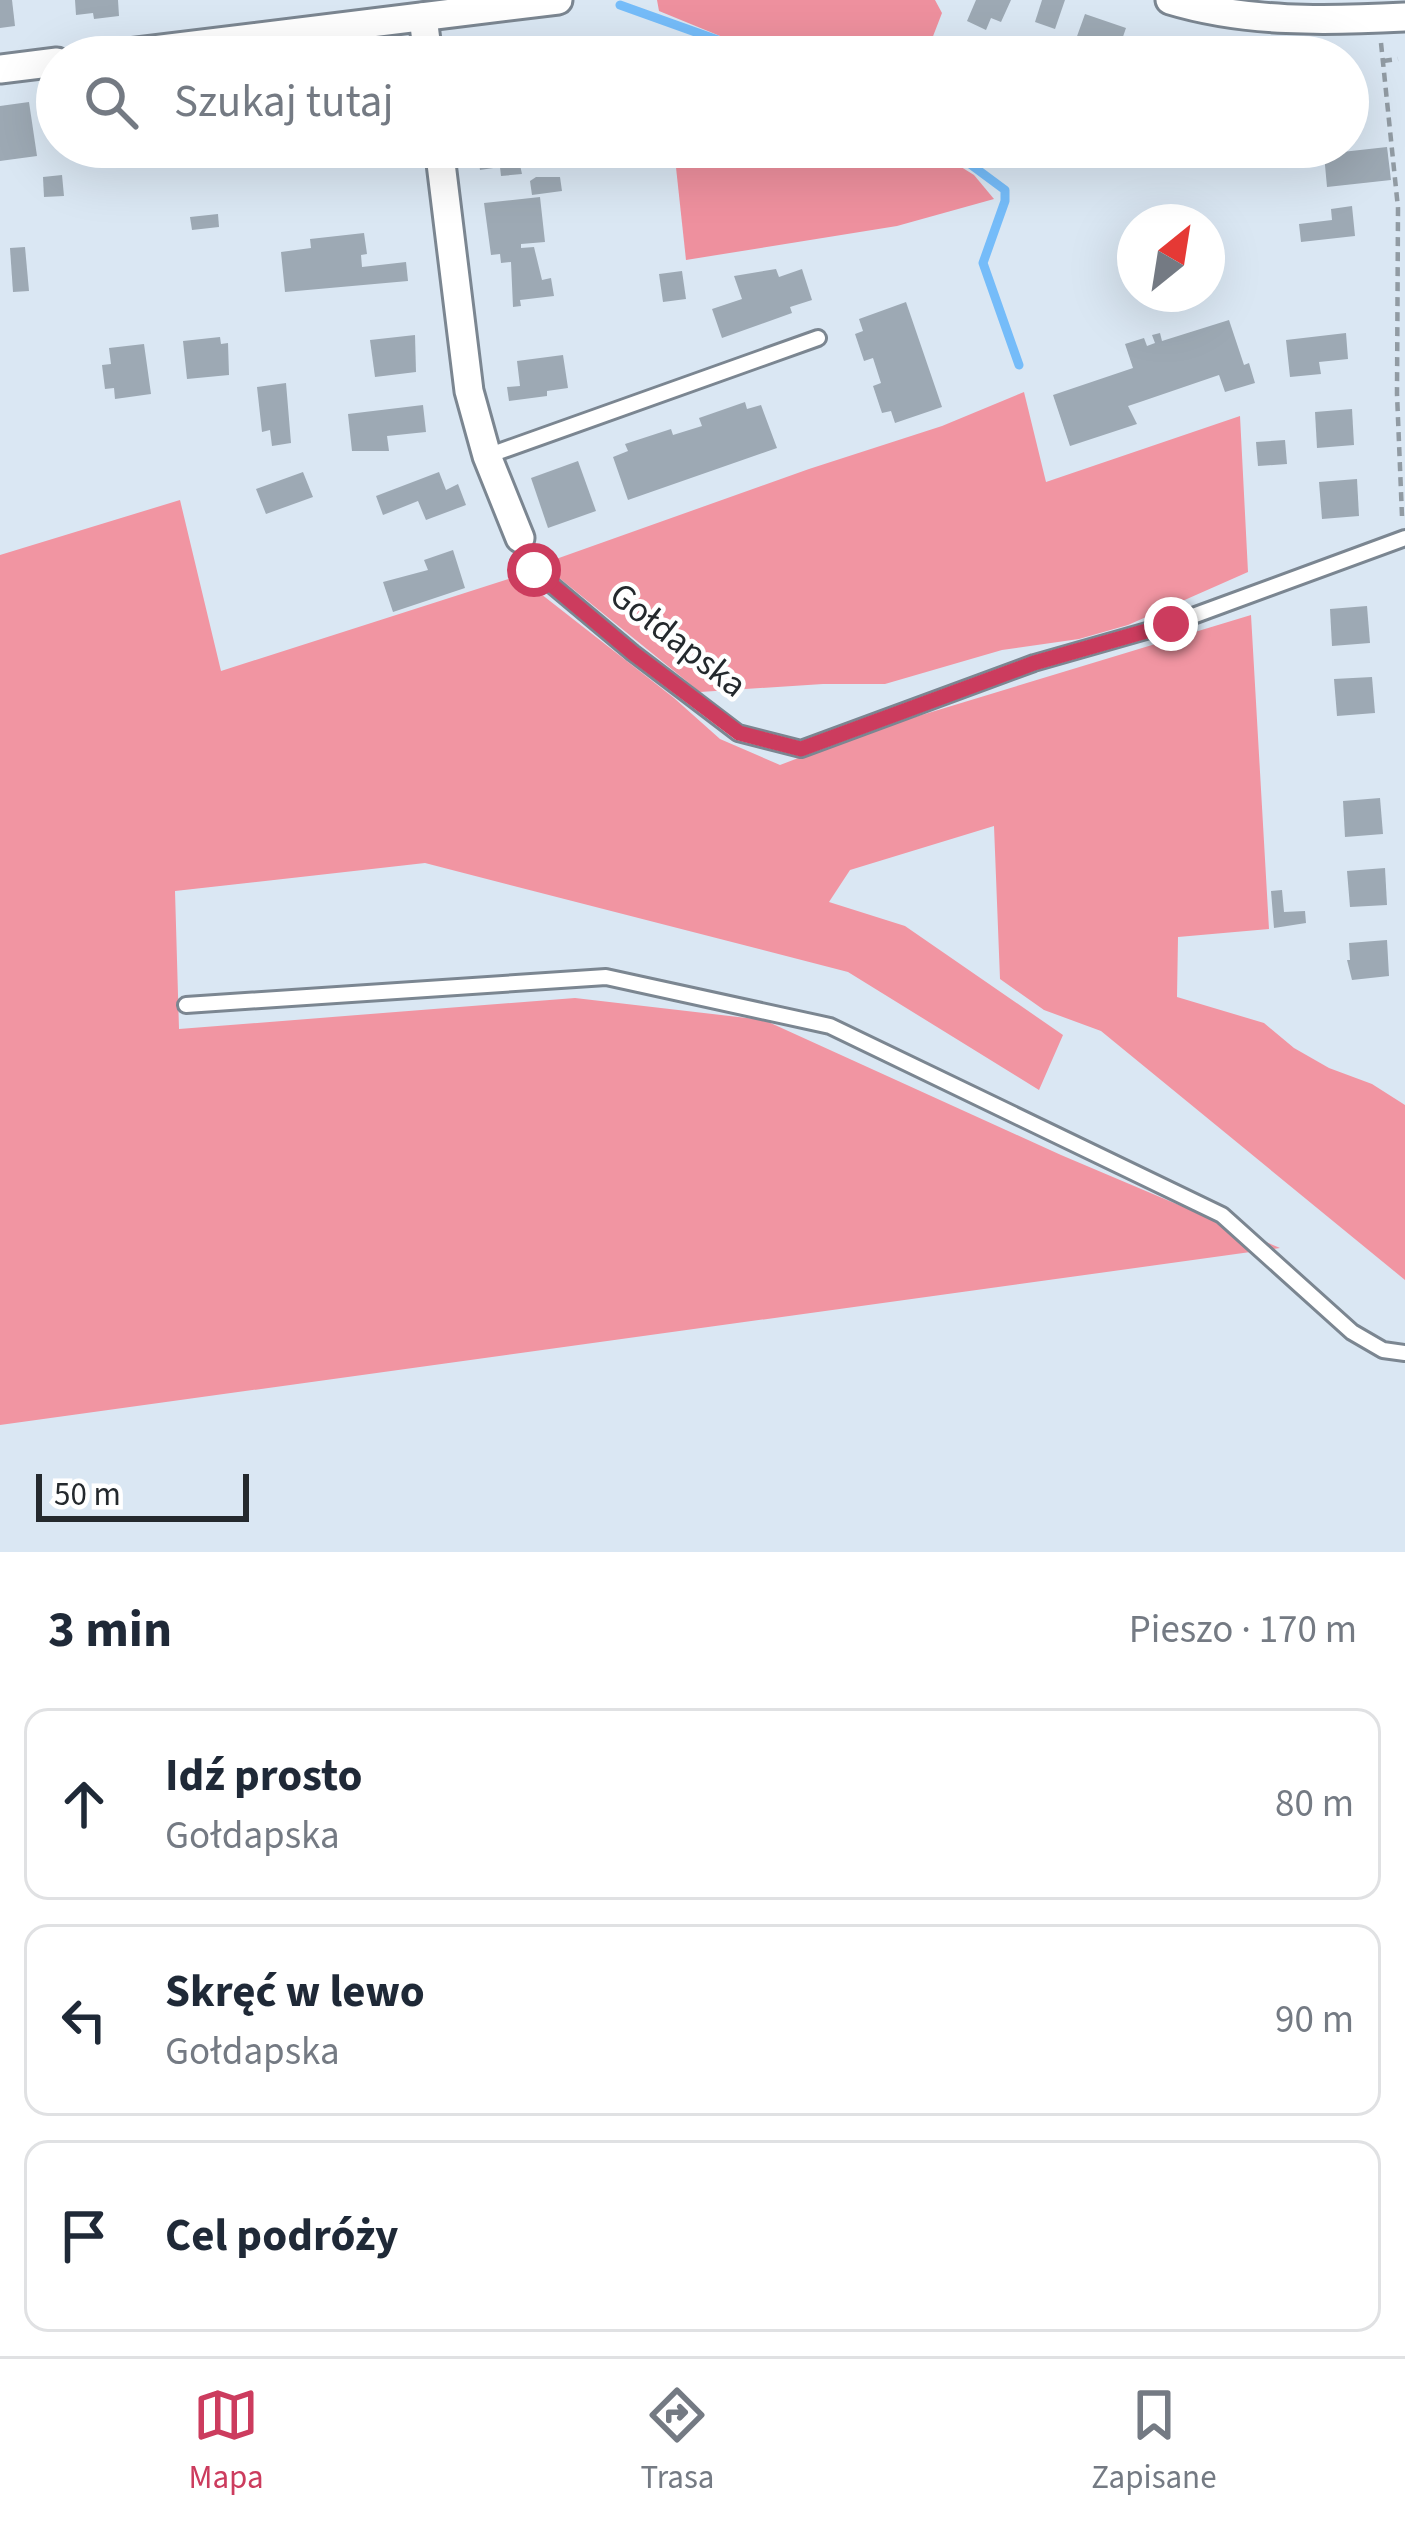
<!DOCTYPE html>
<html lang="pl">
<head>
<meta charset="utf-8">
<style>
	:root { --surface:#fff; --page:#f6f6f7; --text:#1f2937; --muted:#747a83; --line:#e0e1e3; --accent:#cc3c5e }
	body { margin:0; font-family:"Source Sans 3",sans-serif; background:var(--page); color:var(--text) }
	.compass { position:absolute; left:1117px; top:204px; width:108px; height:108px; border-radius:50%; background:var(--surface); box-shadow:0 12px 48px #0002; rotate:30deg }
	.scale { position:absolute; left:36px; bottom:30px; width:213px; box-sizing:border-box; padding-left:12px; border:6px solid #24292d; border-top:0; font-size:33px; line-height:42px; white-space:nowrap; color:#24292d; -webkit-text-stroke:9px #fff; paint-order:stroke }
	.stop { position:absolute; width:36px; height:36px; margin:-27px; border:9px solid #cc3c5e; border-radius:50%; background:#fff }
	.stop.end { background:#cc3c5e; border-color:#fff; box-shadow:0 3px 12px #0008 }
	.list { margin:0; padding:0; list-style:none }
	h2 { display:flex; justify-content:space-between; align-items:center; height:156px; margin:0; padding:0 48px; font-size:51px }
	h2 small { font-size:39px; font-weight:400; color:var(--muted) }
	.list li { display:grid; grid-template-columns:78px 1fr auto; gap:36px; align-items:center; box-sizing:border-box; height:192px; margin:0 24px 24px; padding:0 24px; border:3px solid var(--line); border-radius:24px }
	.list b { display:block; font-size:45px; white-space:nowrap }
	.list p { margin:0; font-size:39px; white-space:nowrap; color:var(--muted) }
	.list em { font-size:39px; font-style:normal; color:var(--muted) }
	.icon { flex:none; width:66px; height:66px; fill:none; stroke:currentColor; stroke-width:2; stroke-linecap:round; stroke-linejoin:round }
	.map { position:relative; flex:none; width:1405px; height:1552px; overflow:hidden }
	.search { position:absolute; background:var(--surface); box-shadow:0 12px 48px #0002; left:36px; right:36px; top:36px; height:132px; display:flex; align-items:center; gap:30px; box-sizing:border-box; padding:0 42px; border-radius:66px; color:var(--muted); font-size:45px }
	.sheet { height:804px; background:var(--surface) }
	nav { display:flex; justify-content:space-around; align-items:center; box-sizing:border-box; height:168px; border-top:3px solid var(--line); background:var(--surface); font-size:33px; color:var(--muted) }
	nav a { display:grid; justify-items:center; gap:6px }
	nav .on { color:var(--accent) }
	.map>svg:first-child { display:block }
</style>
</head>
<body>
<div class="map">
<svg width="1405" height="1552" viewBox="0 0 1405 1552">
	<rect width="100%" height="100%" fill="#dae7f3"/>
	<g fill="#f195a2">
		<path d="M1024 392 1046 482 1240 416 1248 572 1128 625 1079 639 1002 650 885 684H823L700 692 542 564 809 469 942 426Z"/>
		<path d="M180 500 221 671 518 576 674 698 720 739 780 765 869 731 1251 615 1269 929 1178 937 1177 997 1264 1023 1294 1048 1329 1068 1372 1084 1405 1105V1280L1101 1031 1044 1010 1000 979 994 826 850 870 829 902 905 926 1063 1035 1039 1090 848 972 425 863 175 891 179 1029 575 998 764 1020 1061 1155 1280 1248 0 1425V555Z"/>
	</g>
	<g fill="#ee909e">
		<path d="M657 0H935L942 13 925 57H740L742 45 659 11Z"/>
		<path d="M726 147H929L974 175 994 199 897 226 686 260 674 149Z"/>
	</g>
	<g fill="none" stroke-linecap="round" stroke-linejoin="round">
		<g stroke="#75bcf9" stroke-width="9">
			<path d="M620 5 765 57"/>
			<path d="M947 147 1005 190V201L983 263 1019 365"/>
		</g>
	</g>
	<g fill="#9da9b4">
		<path d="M0 0H12L15 26 0 28Z"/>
		<path d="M75 0H118L119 16 94 19 93 13 76 15Z"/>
		<path d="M976 0H1011L1001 22 991 18 986 30 967 21Z"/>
		<path d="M1042 0H1065L1055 29 1035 22Z"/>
		<path d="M1085 14 1126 28 1116 57 1082 51 1085 43 1076 39Z"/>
		<path d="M513 44 515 57H466L465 51Z"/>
		<path d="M1154 46 1215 52 1214 57H1133L1135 49 1154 52Z"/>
		<path d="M29 102 37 156 0 161V106Z"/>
		<path d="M477 147H516L522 174 501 176 500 167 480 170Z"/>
		<path d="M1387 147 1391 180 1327 187 1324 154Z"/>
		<path d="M62 175 64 196 44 197 43 177Z"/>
		<path d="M536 177H560L562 191 532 195 530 181Z"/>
		<path d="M540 197 545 242 521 244V248L534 247 542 280 551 278 554 296 520 300 521 306 513 307 511 262 501 263 500 254 491 255 484 203Z"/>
		<path d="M1352 206 1355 236 1301 242 1299 224 1332 220 1331 209Z"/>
		<path d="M218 214 219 227 192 230 190 217Z"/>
		<path d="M364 233 367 254 361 255 362 267 406 262 408 281 285 292 281 252 311 248 310 239Z"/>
		<path d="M25 247 29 291 13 292 10 248Z"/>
		<path d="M776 269 779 277 802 269 812 300 790 307 792 313 722 338 712 309 742 299 734 276Z"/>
		<path d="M682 271 686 299 663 302 659 274Z"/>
		<path d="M906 302 942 407 895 423 891 411 882 413 873 386 881 383 873 358 864 361 855 334 863 331 859 319Z"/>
		<path d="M1229 320 1244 365 1249 363 1255 383 1225 392 1219 375 1143 401 1128 406 1137 424 1070 446 1053 395 1133 368 1125 344 1144 338 1147 346 1155 343 1152 335 1160 333 1162 341Z"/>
		<path d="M1346 333 1348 359 1319 362 1321 374 1290 377 1286 340Z"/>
		<path d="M415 335 416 372 375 377 370 340Z"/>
		<path d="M220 337 221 344 228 343 229 375 187 379 183 341Z"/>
		<path d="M144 344 151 394 115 399 114 388 105 389 102 365 111 364 109 348Z"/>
		<path d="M563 355 568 388 547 391V396L509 401 507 387 520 386 517 361Z"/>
		<path d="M286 383 291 443 272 446 270 430 262 432 257 387Z"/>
		<path d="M745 402 747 409 761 405 777 448 628 500 613 457 628 451 625 444 671 429 673 435 702 426 699 418Z"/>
		<path d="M423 405 426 432 387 436 389 451H352L348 414Z"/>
		<path d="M1352 409 1354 445 1317 448 1315 412Z"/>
		<path d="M1285 440 1287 464 1258 466 1256 442Z"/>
		<path d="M578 461 596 511 548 528 531 478Z"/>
		<path d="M303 472 313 497 266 514 256 489Z"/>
		<path d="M439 472 446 490 458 484 466 505 426 520 418 501 383 515 376 496Z"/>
		<path d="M1357 479 1359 516 1322 519 1319 482Z"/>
		<path d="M453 550 465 588 393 612 383 582 428 570 424 560Z"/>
		<path d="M1367 606 1370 643 1332 646 1330 609Z"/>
		<path d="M1372 677 1375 713 1337 716 1334 679Z"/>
		<path d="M1380 798 1383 834 1345 837 1343 801Z"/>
		<path d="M1385 868 1387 905 1350 907 1347 871Z"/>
		<path d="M1282 890 1284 912 1305 911 1306 923 1274 928 1271 891Z"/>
		<path d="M1387 940 1389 976 1352 980 1347 960H1350L1349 943Z"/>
	</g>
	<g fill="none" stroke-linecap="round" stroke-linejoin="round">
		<g stroke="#7b8691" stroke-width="20">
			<g id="service">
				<path d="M487 456 818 338"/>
				<path d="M520 538 534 570 633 653 738 733 801 749 1034 663 1171 624 1405 538"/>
				<path d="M186 1005 606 977 830 1026 1222 1215 1352 1332 1383 1350 1405 1353"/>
			</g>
		</g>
		<g stroke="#7b8691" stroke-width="33">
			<g id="minor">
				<path d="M1170 0C1246 23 1327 21 1405 17"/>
				<path d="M423 17 428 57"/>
				<path d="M96 57 558 0"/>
				<path d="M0 69 57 62"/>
				<path d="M439 147 469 391 487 456 520 538"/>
			</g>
		</g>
		<g stroke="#919ba3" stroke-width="4.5" stroke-dasharray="9 6" stroke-linecap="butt">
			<path d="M1381 43 1398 208 1397 394 1402 516"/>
			<path d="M1383 61 1398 59"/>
		</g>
		<use href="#service" stroke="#fff" stroke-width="14"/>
		<use href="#minor" stroke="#fff" stroke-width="27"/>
	</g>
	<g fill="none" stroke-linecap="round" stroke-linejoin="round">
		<path stroke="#cc3c5e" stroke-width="15" d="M534 570 633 653 739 733 801 749 1034 663 1171 624"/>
	</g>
	<g text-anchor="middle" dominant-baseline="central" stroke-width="9" stroke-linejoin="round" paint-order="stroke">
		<g font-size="36" fill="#24292d" stroke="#fff">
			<text transform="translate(678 640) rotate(38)">Gołdapska</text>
		</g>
	</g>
</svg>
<svg class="compass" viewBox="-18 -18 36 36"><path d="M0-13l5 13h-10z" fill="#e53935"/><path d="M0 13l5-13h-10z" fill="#747a83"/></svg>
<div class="scale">50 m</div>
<div class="stop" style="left:534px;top:570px"></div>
<div class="stop end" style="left:1171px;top:624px"></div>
<div class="search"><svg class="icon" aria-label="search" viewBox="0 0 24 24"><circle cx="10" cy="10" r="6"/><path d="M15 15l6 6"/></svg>Szukaj tutaj</div>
</div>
<section class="sheet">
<h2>3 min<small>Pieszo · 170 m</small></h2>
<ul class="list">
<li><svg class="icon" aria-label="ahead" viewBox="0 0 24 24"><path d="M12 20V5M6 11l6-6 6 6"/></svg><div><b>Idź prosto</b><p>Gołdapska</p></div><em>80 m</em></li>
<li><svg class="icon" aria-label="left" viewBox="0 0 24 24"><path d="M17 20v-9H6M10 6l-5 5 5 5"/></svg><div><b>Skręć w lewo</b><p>Gołdapska</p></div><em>90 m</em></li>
<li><svg class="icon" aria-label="arrive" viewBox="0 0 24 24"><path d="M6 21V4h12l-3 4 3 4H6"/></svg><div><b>Cel podróży</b></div></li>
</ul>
</section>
<nav>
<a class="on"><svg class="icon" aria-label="map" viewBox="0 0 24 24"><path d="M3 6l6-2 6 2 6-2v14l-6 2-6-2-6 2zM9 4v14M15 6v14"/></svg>Mapa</a>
<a><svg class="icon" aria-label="directions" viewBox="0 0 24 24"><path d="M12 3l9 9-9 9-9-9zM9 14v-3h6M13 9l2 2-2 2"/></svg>Trasa</a>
<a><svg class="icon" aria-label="saved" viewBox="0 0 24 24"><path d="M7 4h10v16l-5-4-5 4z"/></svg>Zapisane</a>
</nav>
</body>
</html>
